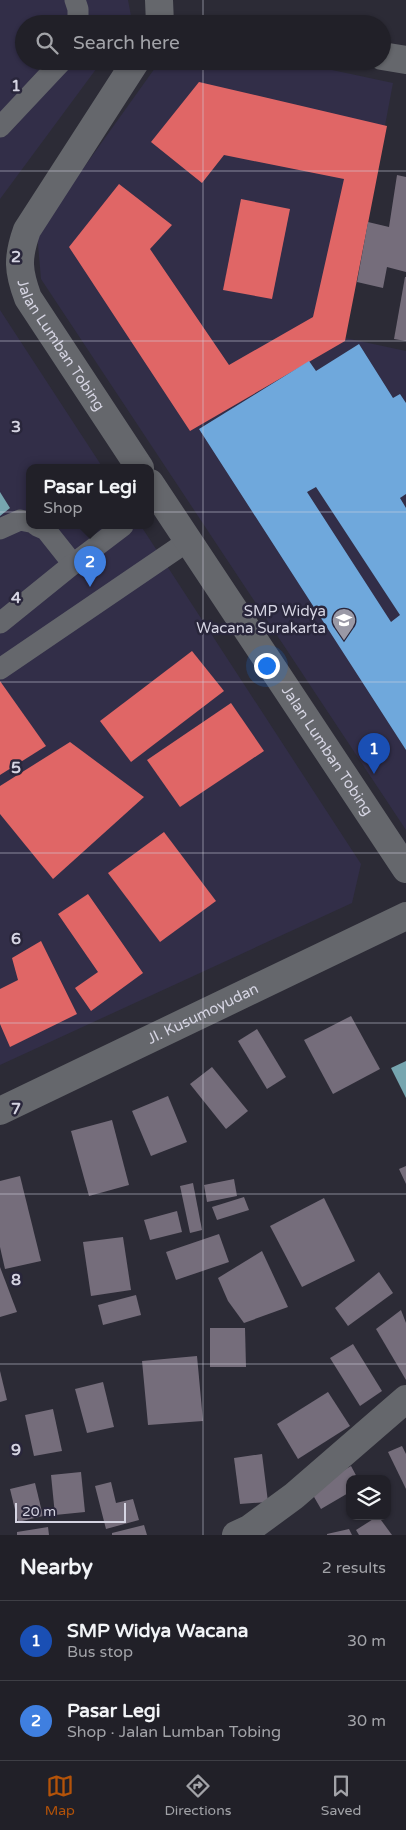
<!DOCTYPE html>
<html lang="en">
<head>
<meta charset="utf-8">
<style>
	:root { --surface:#212028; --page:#2d2d34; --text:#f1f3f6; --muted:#a2a3a8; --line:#3e3e45; --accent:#b45309 }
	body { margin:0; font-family:"Varela Round",sans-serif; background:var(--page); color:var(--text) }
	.controls { position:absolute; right:15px; bottom:15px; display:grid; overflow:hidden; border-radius:10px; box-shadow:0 1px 4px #0004 }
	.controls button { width:45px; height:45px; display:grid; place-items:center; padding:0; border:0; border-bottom:1px solid var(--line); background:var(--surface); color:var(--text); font:25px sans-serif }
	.scale { position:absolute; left:15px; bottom:12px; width:111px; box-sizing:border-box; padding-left:5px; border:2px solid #d5d4e2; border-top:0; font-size:14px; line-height:18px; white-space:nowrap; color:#d5d4e2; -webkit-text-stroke:4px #29263b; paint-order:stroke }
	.you { position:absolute; left:266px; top:665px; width:18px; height:18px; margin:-12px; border:4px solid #fff; border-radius:50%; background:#1a73e8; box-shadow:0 0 0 8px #1a73e833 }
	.badge { display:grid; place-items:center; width:32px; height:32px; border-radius:50%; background:var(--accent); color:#fff; font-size:16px; font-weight:700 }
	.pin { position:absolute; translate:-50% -41px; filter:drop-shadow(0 1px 2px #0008) }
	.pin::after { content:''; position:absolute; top:26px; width:18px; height:15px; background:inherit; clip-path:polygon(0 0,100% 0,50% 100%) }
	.popup { position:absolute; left:26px; top:464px; width:128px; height:65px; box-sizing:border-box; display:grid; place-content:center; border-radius:10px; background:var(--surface); filter:drop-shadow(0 1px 4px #0005); font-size:16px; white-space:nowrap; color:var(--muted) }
	.popup b { font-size:19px; color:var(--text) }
	.popup::after { content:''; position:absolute; left:50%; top:100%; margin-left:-10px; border:10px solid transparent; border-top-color:var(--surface) }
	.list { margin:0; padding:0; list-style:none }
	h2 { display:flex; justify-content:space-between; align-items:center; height:65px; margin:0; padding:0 20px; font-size:21px }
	h2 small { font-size:16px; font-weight:400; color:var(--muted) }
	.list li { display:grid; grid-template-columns:32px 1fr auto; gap:15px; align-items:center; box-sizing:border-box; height:80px; padding:0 20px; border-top:1px solid var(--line) }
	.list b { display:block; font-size:19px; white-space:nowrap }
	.list p { margin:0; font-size:16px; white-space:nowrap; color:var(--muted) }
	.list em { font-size:16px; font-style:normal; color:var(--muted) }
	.icon { flex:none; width:28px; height:28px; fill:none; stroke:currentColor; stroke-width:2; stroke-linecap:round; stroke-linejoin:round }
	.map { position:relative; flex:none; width:406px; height:1535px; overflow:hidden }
	.search { position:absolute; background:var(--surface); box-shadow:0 1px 4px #0004; left:15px; right:15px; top:15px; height:55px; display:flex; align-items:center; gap:12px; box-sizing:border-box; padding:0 18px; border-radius:28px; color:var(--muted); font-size:19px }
	.sheet { height:225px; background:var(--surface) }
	nav { display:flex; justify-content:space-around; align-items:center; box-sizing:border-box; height:70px; border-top:1px solid var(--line); background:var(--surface); font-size:14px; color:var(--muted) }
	nav a { display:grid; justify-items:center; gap:2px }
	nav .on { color:var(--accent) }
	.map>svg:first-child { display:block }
</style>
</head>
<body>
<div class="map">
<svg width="406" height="1535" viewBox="0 0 406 1535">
	<rect width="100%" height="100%" fill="#2c2b36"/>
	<g fill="#322e48">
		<path d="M0 0H128L132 21 130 24H24V61H102L0 199Z"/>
		<path d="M160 61H290L393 83 345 338 406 351V830L41 279 37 233Z"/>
		<path d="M0 310 103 468H30V526H141L361 864 352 903 0 1065Z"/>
	</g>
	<g fill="#e06666">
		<path d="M199 82 387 126 345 341 190 431 69 247 119 184 172 225 150 249 229 365 313 317 344 179 224 155 202 183 151 142Z"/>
		<path d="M241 199 290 209 272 299 223 290Z"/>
		<path d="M192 651 224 691 131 762 100 721Z"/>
		<path d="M0 681 46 746 0 775Z"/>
		<path d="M231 703 264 751 180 807 147 760Z"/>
		<path d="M70 742 144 797 53 879 0 814V786Z"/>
		<path d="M164 832 216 901 160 942 108 873Z"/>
		<path d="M88 894 143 973 91 1011 75 988 98 972 58 914Z"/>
		<path d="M41 941 77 1014 10 1047 0 1024V989L18 980 12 958Z"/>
	</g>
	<path fill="#6fa8dc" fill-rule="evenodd" d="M359 344 393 398 400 394 406 403V494L400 498 406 508V750L199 429 309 361 316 371ZM316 487 400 615 391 622 307 492Z"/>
	<g fill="#76a5af">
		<path d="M0 492 10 508 0 516Z"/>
		<path d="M406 1061V1098L391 1068Z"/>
	</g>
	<g fill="#756d7b">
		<path d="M397 175 406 177V272L387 267 383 288 357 282 368 222 389 227Z"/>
		<path d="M405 277H406V341L394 339Z"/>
		<path d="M351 1016 380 1069 333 1094 304 1040Z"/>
		<path d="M257 1029 286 1077 267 1089 238 1041Z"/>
		<path d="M212 1067 248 1111 226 1129 190 1084Z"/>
		<path d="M168 1096 187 1142 151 1156 132 1111Z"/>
		<path d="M112 1120 129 1185 89 1196 71 1131Z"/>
		<path d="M406 1166V1184L399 1169Z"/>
		<path d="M20 1176 41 1261 5 1269 0 1247V1181Z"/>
		<path d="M234 1179 237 1196 207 1202 204 1185Z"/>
		<path d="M193 1183 202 1230 190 1233 180 1186Z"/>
		<path d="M244 1197 249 1210 217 1220 212 1207Z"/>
		<path d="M324 1198 355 1261 302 1287 270 1226Z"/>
		<path d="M177 1211 182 1232 150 1240 144 1220Z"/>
		<path d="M219 1234 229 1262 176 1280 166 1252Z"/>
		<path d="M123 1237 131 1290 91 1296 83 1242Z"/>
		<path d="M262 1251 288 1307 244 1323 228 1301 218 1278Z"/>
		<path d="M0 1267 17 1312 0 1317Z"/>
		<path d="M379 1272 393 1293 348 1326 335 1308Z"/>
		<path d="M136 1295 141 1315 103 1325 98 1305Z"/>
		<path d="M401 1310 406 1323V1380L376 1329Z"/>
		<path d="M210 1328H245L246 1367H210Z"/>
		<path d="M353 1344 382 1391 360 1406 330 1358Z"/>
		<path d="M197 1356 203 1421 148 1425 142 1361Z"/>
		<path d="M0 1371 7 1400 0 1402Z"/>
		<path d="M103 1382 114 1427 87 1433 75 1389Z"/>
		<path d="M328 1392 350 1426 298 1459 277 1424Z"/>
		<path d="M53 1409 62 1451 34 1456 25 1415Z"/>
		<path d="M402 1446 406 1454V1489L388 1452Z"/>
		<path d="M262 1454 268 1502 240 1504 234 1458Z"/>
		<path d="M351 1466 358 1479H350V1492L321 1509 310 1490Z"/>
		<path d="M81 1472 85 1512 55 1515 51 1475Z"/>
		<path d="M111 1482 116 1503 133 1499 139 1520 106 1529 95 1486Z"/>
		<path d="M35 1483 43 1516 18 1522 10 1489Z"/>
		<path d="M378 1516 392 1535H359L356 1530Z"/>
		<path d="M144 1525 147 1535H112V1533Z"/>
		<path d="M48 1527 49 1535H17V1532Z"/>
		<path d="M349 1529 352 1535H327V1534Z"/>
	</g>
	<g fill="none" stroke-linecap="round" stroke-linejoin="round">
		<g stroke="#65676c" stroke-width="21">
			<path d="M75 0 78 9V24"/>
			<path d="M0 127 62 61"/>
			<path d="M37 526 46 530 73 564 123 526"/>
			<path d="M0 529 20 520 30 522"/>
			<path d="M0 623 73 564"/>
			<path d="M0 669 188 541"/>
		</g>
		<g stroke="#65676c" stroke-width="28">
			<path d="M382 56 406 60"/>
			<path d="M236 1535 249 1529 294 1496 406 1399"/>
		</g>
		<g stroke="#65676c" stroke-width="28">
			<path d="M159 0 160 24"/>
			<path id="s1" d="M136 61 27 230C17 258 18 271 28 298L140 468"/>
			<path id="s2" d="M150 483 406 869"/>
			<path id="s3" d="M0 1111 406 916"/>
		</g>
	</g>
	<path fill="none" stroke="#d5d4e2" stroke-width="1" stroke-opacity="0.55" d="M203 0V24M203 61V1535M0 171H406M0 341H406M0 512H406M0 682H406M0 853H406M0 1023H406M0 1194H406M0 1364H406"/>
	<defs>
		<g id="school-pin" transform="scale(1.25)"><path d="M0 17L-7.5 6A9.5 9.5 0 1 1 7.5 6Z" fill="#9a99a6" stroke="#29263b"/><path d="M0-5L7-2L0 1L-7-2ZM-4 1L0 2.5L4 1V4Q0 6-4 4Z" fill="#fff"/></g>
	</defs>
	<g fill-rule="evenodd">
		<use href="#school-pin" x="344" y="620"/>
	</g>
	<g text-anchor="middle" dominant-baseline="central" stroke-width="5" stroke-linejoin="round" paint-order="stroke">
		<g font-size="15" fill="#d5d4e2" stroke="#29263b">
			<text stroke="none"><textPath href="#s1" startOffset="328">Jalan Lumban Tobing</textPath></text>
			<text stroke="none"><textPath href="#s2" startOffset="321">Jalan Lumban Tobing</textPath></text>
			<text stroke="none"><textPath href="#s3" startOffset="225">Jl. Kusumoyudan</textPath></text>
		</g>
		<g font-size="15" fill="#d5d4e2" stroke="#29263b" text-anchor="end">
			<text x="326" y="611">SMP Widya<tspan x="326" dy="17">Wacana Surakarta</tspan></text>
		</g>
	</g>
	<g font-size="16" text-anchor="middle" font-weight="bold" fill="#d5d4e2" stroke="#29263b" stroke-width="5" stroke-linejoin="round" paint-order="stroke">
		<text x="16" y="91">1</text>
		<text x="16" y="262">2</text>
		<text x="16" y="432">3</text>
		<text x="16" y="603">4</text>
		<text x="16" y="773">5</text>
		<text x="16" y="944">6</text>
		<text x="16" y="1114">7</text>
		<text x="16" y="1285">8</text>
		<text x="16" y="1455">9</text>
	</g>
</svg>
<div class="controls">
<button><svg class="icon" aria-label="layers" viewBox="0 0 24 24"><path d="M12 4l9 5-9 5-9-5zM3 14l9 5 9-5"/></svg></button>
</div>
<div class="scale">20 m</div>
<div class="you"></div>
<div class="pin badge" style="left:374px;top:774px;background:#1a4fb4">1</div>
<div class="pin badge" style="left:90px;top:587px;background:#3f7fe0">2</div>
<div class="popup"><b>Pasar Legi</b>Shop</div>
<div class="search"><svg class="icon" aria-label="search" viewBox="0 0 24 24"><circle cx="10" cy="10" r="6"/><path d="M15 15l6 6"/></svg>Search here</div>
</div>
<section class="sheet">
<h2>Nearby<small>2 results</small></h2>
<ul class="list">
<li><span class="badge" style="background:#1a4fb4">1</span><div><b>SMP Widya Wacana</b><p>Bus stop</p></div><em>30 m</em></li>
<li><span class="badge" style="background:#3f7fe0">2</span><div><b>Pasar Legi</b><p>Shop · Jalan Lumban Tobing</p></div><em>30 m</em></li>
</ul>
</section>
<nav>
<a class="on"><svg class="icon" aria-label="map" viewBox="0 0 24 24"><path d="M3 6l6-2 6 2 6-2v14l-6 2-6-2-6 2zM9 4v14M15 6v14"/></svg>Map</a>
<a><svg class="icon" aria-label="directions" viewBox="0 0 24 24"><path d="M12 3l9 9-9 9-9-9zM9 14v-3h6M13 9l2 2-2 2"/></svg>Directions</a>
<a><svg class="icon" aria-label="saved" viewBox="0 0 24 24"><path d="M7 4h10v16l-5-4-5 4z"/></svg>Saved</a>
</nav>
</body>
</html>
